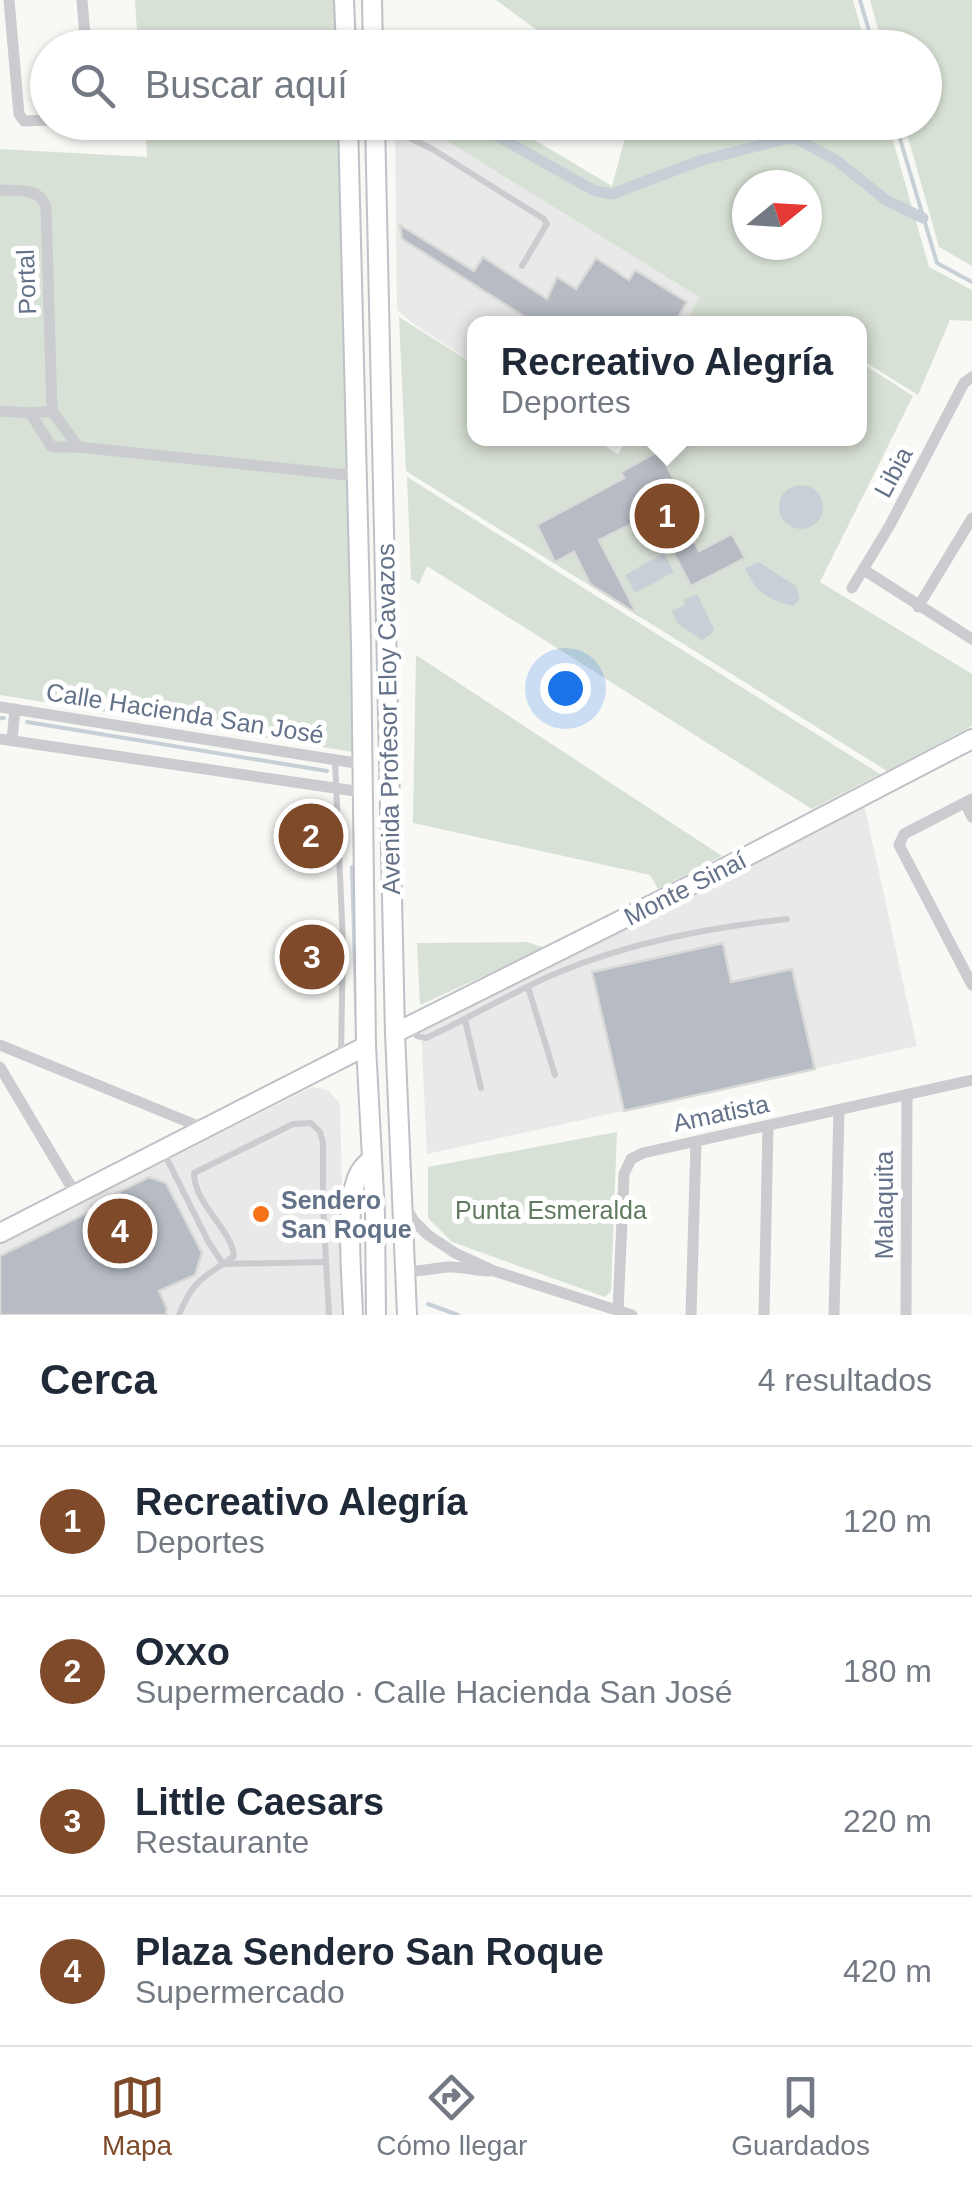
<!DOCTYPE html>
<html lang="es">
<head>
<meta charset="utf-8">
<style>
	:root { --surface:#fff; --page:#f2f2f3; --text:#1f2937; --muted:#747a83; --line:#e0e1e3; --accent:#7f4a29 }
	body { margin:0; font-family:Helvetica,sans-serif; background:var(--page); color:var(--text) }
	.compass { position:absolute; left:732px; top:170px; width:90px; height:90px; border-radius:50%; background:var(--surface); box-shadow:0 2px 8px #0004; rotate:72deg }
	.you { position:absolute; left:565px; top:688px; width:35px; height:35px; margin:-25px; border:8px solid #fff; border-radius:50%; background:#1a73e8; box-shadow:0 0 0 15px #1a73e833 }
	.badge { display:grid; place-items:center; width:65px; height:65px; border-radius:50%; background:var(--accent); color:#fff; font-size:32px; font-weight:700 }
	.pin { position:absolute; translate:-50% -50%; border:5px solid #fff; box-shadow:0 2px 10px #0006 }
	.popup { position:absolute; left:467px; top:316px; width:400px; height:130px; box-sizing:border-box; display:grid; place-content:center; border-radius:20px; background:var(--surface); filter:drop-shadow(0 2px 8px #0005); font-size:32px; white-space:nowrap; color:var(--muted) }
	.popup b { font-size:38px; color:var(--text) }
	.popup::after { content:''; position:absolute; left:50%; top:100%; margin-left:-20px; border:20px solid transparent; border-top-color:var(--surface) }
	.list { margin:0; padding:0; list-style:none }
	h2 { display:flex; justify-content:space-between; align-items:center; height:130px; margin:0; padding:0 40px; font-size:42px }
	h2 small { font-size:32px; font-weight:400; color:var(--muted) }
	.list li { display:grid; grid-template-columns:65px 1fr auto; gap:30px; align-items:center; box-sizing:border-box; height:150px; padding:0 40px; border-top:2px solid var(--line) }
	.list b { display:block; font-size:38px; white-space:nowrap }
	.list p { margin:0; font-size:32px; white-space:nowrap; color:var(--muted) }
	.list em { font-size:32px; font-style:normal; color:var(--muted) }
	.icon { flex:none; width:55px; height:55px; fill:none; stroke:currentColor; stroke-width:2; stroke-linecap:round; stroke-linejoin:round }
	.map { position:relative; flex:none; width:972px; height:1315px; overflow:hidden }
	.search { position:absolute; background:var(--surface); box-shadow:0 2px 8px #0004; left:30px; right:30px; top:30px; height:110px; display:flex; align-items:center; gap:25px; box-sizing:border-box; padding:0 35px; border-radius:55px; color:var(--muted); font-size:38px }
	.sheet { height:730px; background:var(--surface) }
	nav { display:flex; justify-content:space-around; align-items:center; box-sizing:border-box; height:140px; border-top:2px solid var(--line); background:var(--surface); font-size:28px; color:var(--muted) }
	nav a { display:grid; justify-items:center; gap:5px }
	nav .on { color:var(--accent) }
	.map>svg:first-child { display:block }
</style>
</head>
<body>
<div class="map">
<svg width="972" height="1315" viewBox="0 0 972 1315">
	<rect width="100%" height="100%" fill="#f8f8f5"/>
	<g fill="#e8e9e8">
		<path d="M395 123H418L699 297 686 323 474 324V363L415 325 397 310Z"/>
		<path d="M864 804 917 1046 427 1154 421 1029Z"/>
		<path d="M312 1087 328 1090 340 1104 345 1315H0V1244Z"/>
	</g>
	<g fill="#d8e1d5" fill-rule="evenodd">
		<path d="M135 0H336L337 47H138Z"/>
		<path d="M496 0H853L866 47H560Z"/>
		<path d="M870 0H972V266L939 247 904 123 924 122V48L883 47Z"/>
		<path d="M145 123H339L353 752 0 695V149L147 157Z"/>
		<path d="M418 123H506L612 186 629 123H888L929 267 972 290V321L950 320 918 395 860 359V324L801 323 791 317 798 323H686L699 297ZM747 185H807V245H747Z"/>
		<path d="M399 317 474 364V438L594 439 618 454 627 439 860 438V362L913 396 820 582 972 674V726L887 771 406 471Z"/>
		<path d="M407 477 880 774 812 809 427 566 419 584 411 579Z"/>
		<path d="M416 655 722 856 658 889 650 875 413 823Z"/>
		<path d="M527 942 545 948 420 1005 417 943Z"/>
		<path d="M617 1132 611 1291 605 1297 452 1242 428 1218V1167Z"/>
	</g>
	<g fill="#c8d0d7">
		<circle cx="801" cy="507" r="22"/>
		<path d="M664 553 674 572 635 593 625 575Z"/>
		<path d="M759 562 796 586 800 598 793 606C767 600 755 591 745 568Z"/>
		<path d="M697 594 714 629 711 634 702 640 677 623 672 611 685 605 684 600Z"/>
	</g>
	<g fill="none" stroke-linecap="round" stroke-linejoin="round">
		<g stroke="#c8d0d7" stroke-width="4">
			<path d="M860 0 874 48"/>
			<path d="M895 122 937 263 972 282"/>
			<path d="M0 718H4"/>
			<path d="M27 722 327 771"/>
			<path d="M352 867 357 1032"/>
			<path d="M428 1304 458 1315"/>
		</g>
		<g stroke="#c8d0d7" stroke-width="11">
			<path d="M311 45 317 48"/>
			<path d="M472 122 595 191 612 194 699 161 793 137 836 160 886 200 923 218"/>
		</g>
	</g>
	<g fill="#b7bcc4" stroke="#d9dad7" stroke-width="2.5">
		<path d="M400 225 474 271 483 257 547 299 557 277 576 289 596 258 629 280 635 270 687 302 674 324H536L402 239Z"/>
		<path d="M659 451 687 505 679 510 699 551 732 534 745 558 691 586 657 522 650 525 646 517 599 540 637 614 590 584 574 552 555 562 537 525 624 478 621 472Z"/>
		<path d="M322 820V850L303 851 300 822Z"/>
		<path d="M301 943 330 957 326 969 295 956Z"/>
		<path d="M723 943 731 982 792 969 815 1069 624 1111 592 972Z"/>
		<path d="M149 1177 166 1183 202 1253 195 1275 159 1291 167 1309 166 1315H0V1256L93 1210 91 1206Z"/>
	</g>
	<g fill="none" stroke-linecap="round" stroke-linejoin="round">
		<g stroke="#bec1c7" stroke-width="22">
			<g id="secondary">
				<path d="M344 0 346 48"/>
				<path d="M372 0 373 48"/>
				<path d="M348 122 361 644 366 1046 375 1214 376 1315"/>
				<path d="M375 122 395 1033 407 1315"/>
				<path d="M395 1033 707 877 972 739"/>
				<path d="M0 1233 366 1046"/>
				<path d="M353 1315C352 1279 345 1210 357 1178 360 1170 364 1165 371 1160"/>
			</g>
		</g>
		<g stroke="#caccd0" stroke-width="6">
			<path d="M380 123 434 150 544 219 547 224 545 227 522 266"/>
			<path d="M335 761 343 944 341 1053"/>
			<path d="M342 983 289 961 287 957 299 930 305 928 343 944"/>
			<path d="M528 987 555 1075"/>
			<path d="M465 1020 481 1088"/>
			<path d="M409 1028 417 1036 426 1038C470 1018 512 992 557 973 630 942 708 928 787 919"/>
			<path d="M163 1151 208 1241 223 1264C198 1280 190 1287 179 1315"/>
			<path d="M223 1264 234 1256C232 1230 194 1204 194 1173L293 1124 311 1123 320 1132 323 1143V1208L329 1315"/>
			<path d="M224 1264 326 1262"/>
		</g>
		<g stroke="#caccd0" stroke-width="11">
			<path d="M9 0 19 114 24 121 48 120"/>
			<path d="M82 0 86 48"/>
			<path d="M0 190C18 191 40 187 46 207L52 411"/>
			<path d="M0 411 30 413 52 411"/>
			<path d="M52 411 78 447"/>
			<path d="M30 413 52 447H78L357 476"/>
			<path d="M864 570 972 639"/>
			<path d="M852 588 890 525 964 383 972 377"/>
			<path d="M918 607 972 518"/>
			<path d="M0 707 362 764"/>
			<path d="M0 739 362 792"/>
			<path d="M12 740 15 709"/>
			<path d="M972 799 904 834 899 845 972 985"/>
			<path d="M965 803 972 817"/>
			<path d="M0 1045 203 1128"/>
			<path d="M0 1067 76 1195"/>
			<path d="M406 1208 414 1221 428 1235 455 1253 494 1271 632 1315"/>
			<path d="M406 1271C420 1272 433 1268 448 1267 461 1266 475 1271 489 1271"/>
			<path d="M618 1311 624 1174 631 1159 643 1153 972 1080"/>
			<path d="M691 1315 696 1142"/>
			<path d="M764 1315 768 1126"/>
			<path d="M834 1315 839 1110"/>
			<path d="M906 1315 907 1095"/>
		</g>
		<use href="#secondary" stroke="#fff" stroke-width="18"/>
	</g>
	<circle fill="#f57218" stroke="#fff" stroke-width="4" cx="261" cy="1214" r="10"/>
	<g text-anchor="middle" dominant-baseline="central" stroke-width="10" stroke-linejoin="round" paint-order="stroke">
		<g font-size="25" fill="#647289" stroke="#fff">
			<text transform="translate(26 282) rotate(-92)">Portal</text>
			<text transform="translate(893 472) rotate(-62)">Libia</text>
			<text transform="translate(185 713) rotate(9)">Calle Hacienda San José</text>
			<text transform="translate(388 719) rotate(-91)">Avenida Profesor Eloy Cavazos</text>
			<text transform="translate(685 888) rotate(-27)">Monte Sinaí</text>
			<text transform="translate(721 1113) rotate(-12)">Amatista</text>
			<text transform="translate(884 1205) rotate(-90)">Malaquita</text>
		</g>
		<g font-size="25" font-weight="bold" fill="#647289" stroke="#fff" text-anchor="start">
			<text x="281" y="1200">Sendero<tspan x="281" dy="29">San Roque</tspan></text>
		</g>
		<g font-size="25" fill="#607a60" stroke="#fff">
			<text x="551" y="1210">Punta Esmeralda</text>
		</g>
	</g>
</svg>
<svg class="compass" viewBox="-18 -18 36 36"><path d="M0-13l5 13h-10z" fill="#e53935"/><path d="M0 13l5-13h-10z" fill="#747a83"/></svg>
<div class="you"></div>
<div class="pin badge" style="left:667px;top:516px">1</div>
<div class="popup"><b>Recreativo Alegría</b>Deportes</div>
<div class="pin badge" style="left:311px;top:836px">2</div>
<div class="pin badge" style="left:312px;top:957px">3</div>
<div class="pin badge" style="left:120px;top:1231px">4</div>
<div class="search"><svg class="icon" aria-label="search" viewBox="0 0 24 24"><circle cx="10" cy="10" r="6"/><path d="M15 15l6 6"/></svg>Buscar aquí</div>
</div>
<section class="sheet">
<h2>Cerca<small>4 resultados</small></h2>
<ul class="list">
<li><span class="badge">1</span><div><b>Recreativo Alegría</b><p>Deportes</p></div><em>120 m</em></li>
<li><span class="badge">2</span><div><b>Oxxo</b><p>Supermercado · Calle Hacienda San José</p></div><em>180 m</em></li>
<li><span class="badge">3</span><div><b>Little Caesars</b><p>Restaurante</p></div><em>220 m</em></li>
<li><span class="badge">4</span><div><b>Plaza Sendero San Roque</b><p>Supermercado</p></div><em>420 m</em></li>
</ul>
</section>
<nav>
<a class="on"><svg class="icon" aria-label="map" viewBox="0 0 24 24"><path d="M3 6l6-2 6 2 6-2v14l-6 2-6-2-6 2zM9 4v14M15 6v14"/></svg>Mapa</a>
<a><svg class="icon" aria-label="directions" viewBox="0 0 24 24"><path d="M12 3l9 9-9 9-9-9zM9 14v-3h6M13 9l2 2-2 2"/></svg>Cómo llegar</a>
<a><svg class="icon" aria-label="saved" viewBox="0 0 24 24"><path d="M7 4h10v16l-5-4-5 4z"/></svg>Guardados</a>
</nav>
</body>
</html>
